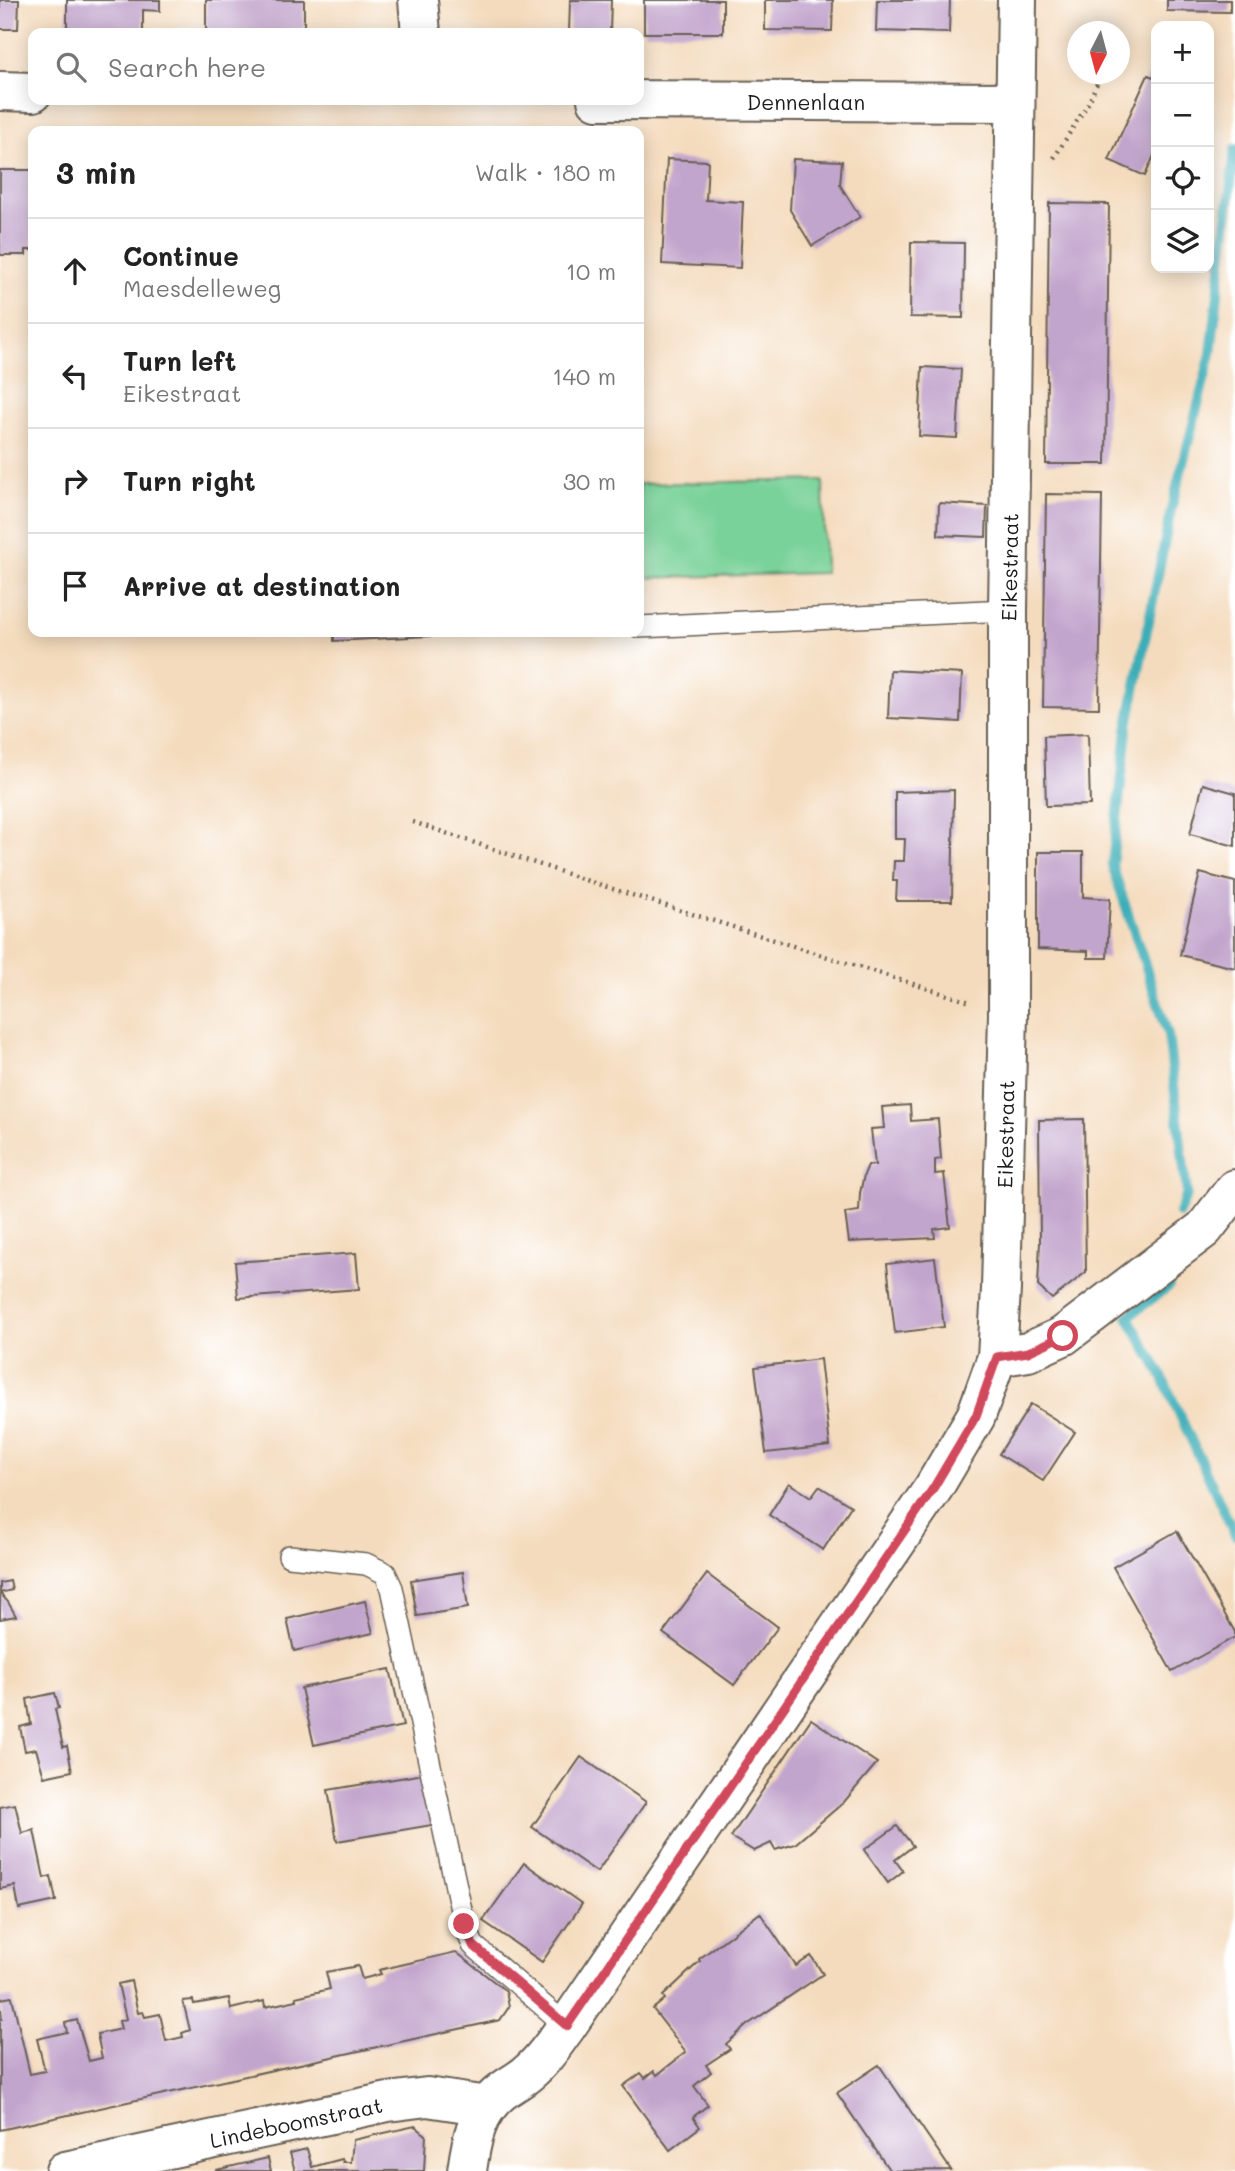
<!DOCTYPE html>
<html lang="en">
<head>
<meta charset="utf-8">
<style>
	:root { --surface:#fff; --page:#f2f2f2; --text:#222; --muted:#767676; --line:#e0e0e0 }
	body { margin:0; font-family:Mali,sans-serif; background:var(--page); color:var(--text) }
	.controls { position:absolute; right:21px; top:21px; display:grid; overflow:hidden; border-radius:14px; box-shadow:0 4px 18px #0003 }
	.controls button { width:63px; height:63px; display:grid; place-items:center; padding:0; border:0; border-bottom:2px solid var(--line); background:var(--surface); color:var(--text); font:35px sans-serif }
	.compass { position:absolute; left:1067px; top:21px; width:63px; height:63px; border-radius:50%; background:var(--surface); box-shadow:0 4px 18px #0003; rotate:186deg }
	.stop { position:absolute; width:21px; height:21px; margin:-16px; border:5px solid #d1495b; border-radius:50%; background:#fff }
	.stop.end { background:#d1495b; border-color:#fff; box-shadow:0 2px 7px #0008 }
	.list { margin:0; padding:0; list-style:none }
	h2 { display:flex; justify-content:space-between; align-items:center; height:91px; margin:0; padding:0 28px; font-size:30px }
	h2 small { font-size:23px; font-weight:400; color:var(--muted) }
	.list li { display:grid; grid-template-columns:46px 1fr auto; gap:21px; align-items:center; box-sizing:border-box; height:105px; padding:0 28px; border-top:2px solid var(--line) }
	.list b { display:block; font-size:26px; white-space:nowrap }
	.list p { margin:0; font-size:23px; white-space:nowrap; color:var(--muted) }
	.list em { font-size:23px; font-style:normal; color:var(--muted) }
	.icon { flex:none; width:38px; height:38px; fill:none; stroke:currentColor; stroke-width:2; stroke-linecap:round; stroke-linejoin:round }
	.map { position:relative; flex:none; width:1235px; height:2171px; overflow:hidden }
	.search { position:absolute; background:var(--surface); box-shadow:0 4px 18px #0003; left:28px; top:28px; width:616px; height:77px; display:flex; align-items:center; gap:18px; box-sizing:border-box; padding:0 24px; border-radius:14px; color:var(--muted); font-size:26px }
	.panel { position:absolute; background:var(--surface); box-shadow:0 4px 18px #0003; left:28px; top:126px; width:616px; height:511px; border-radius:14px }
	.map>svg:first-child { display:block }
</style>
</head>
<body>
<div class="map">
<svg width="1235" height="2171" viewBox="0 0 1235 2171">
	<rect width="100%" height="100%" fill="#fff"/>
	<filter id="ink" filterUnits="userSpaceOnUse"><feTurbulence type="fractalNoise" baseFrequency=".0143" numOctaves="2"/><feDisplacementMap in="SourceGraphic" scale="14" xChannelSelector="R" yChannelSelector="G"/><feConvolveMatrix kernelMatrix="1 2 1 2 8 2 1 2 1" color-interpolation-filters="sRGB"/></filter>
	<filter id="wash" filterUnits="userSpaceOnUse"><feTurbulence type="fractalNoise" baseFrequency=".00686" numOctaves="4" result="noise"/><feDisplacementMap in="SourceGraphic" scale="28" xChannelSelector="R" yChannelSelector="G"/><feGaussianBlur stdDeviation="1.57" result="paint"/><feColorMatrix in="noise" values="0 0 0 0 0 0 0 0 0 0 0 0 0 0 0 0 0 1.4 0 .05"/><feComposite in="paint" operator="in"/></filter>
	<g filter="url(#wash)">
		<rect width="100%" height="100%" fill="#f4dbbd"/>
		<path fill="#79d299" stroke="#4a775a" stroke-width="2" d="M823 480 825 573 639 578V484Z"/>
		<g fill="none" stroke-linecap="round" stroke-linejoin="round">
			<g stroke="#3eaeb8" stroke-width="10">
				<path d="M1179 1213 1187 1194 1168 1034 1112 865 1127 730 1171 510 1211 354 1235 149"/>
				<path d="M1169 1286 1128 1317 1160 1372 1235 1535"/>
			</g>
		</g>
		<g id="blocks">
			<g fill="#c2a5cc">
				<path d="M0 0H19L18 29H0Z"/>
				<path d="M67 0H160V11L143 10V33H67Z"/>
				<rect x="206" y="0" width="98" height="33"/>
				<path d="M570 0H611L610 33H569Z"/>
				<rect x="644" y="0" width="79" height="33"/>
				<path d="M765 0H833L832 31 765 30Z"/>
				<path d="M877 0H950L949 33 876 31Z"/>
				<path d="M1167 0H1230V12L1167 11Z"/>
				<path d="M1148 75 1156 78V151L1145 176 1109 160Z"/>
				<path d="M667 159 708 161 706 200 743 202 740 268 662 264Z"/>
				<path d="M793 159 842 161 840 185 860 217 812 246 790 210Z"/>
				<path d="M0 170H33V250H26V255H0Z"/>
				<path d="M1049 203 1109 204 1106 464H1046Z"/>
				<path d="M911 242 964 243 963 318 910 317Z"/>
				<path d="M922 367 961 369 957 438 919 436Z"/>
				<path d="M1046 494 1102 495 1099 708 1043 707Z"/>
				<path d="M939 503 987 506 986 537 938 535Z"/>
				<path d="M334 632H447L448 635 334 641Z"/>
				<path d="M890 670 962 674 960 722 888 718Z"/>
				<path d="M1088 734 1090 805 1046 806 1044 736Z"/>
				<path d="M1203 784 1235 793V846L1190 834Z"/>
				<path d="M954 790 952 901H896L897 881H893L894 861H904L905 839H895V792Z"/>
				<path d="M1038 852H1083V897L1110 899 1107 958H1088V951L1038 949Z"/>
				<path d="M1200 873 1235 882V968L1180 955Z"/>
				<path d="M910 1105 911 1121 938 1119 941 1159 935 1160V1174L944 1173 950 1227 934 1229 935 1238 849 1242 845 1213 859 1211 860 1193 864 1175 868 1165H875L871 1129 884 1128 882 1107Z"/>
				<path d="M1084 1119 1086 1272 1052 1299 1038 1286 1040 1242 1039 1120Z"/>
				<path d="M356 1253 359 1289 238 1298 235 1262Z"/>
				<path d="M935 1258 944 1327 895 1333 887 1264Z"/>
				<path d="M820 1359 830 1446 766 1453 755 1367Z"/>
				<path d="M1031 1404 1075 1432 1043 1481 999 1454Z"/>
				<path d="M789 1483 811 1497 819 1486 851 1506 823 1550 769 1515Z"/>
				<path d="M1177 1531 1235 1632V1637L1172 1672 1113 1567Z"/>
				<path d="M463 1572 468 1608 417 1616 411 1580Z"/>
				<path d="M707 1574 778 1627 734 1685 663 1633Z"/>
				<path d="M10 1581 12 1590 0 1593V1583Z"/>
				<path d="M0 1593 8 1602 16 1616 0 1619Z"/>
				<path d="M365 1601 373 1633 294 1651 287 1619Z"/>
				<path d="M390 1669 403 1726 314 1745 301 1688Z"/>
				<path d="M55 1693 59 1708 55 1709 63 1747 67 1746 72 1771 44 1777 36 1749 25 1751 20 1727 31 1724 27 1699Z"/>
				<path d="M811 1719 877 1763 844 1802 795 1844 775 1850 771 1843 754 1851 731 1837Z"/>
				<path d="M581 1757 646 1802 597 1872 532 1827Z"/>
				<path d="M424 1774 432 1825 337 1841 328 1790Z"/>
				<path d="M15 1804 22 1833 34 1830 44 1878 51 1876 56 1901 19 1909 15 1886 0 1889V1807Z"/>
				<path d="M897 1826 913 1846 895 1860 903 1871 888 1883 864 1850Z"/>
				<path d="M524 1863 582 1904 542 1962 483 1921Z"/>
				<path d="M760 1913 796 1966 811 1956 823 1974 747 2025 726 2044 730 2049 706 2065 711 2072 694 2086 708 2105 693 2117 700 2127 670 2150 623 2086 641 2073 645 2078 654 2071 657 2075 686 2052 653 2009 665 1999 663 1996 700 1961 699 1959Z"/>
				<path d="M456 1952 506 1991 509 2007 500 2020 0 2130V2020L2 2019 0 1999 12 1997 30 2074 45 2071 37 2039 67 2032 65 2023 77 2020 89 2061 102 2058 97 2034 121 2029 119 2021 126 2019 118 1984 131 1981 138 2013 143 2012 145 2017 160 2014 166 2041 183 2037 182 2033 190 2030 183 2001 193 2000 194 2004 229 1998 231 2009 264 2001 265 2007 297 2000 296 1997 330 1989 326 1972 358 1966 362 1979 381 1974 379 1970Z"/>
				<path d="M879 2065 951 2170 890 2171 837 2093Z"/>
				<path d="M415 2126 426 2135 424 2171H295L290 2153 307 2149 312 2167 342 2159 343 2162H351L353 2140Z"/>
				<path d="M268 2158 271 2171H216V2170Z"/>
			</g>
		</g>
	</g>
	<g filter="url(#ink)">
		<use href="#blocks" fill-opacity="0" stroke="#685f54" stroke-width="2"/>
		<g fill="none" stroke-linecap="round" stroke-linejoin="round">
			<g stroke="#685f54" stroke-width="24">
				<g id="service">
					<path d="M639 627 1008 610"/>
					<path d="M289 1556 366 1564 385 1573 392 1588 464 1924 473 1945 567 2026"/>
				</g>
			</g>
			<g stroke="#685f54" stroke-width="42">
				<g id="minor">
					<path d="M418 0 421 33"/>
					<path d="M0 91 33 92"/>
					<path d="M597 100 1015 102"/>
					<path d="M997 1357 1028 1352 1063 1336 1204 1229 1235 1189"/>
					<path d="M65 2171 388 2102 427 2097 487 2106"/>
					<path d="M467 2171C471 2141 476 2112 501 2092 510 2085 520 2080 528 2073 544 2060 555 2042 567 2026L934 1487 976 1416 997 1357 1001 1289 1008 1014V610L1017 0"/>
				</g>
			</g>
			<g stroke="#685f54" stroke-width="4.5" stroke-dasharray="2 5" stroke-linecap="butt">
				<path d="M1054 158 1089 102 1101 74"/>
				<path d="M413 822 591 882 970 1002"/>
			</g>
			<use href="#service" stroke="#fff" stroke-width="21"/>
			<use href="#minor" stroke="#fff" stroke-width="38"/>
		</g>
	</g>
	<g fill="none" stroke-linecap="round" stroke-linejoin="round" filter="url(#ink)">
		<path stroke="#d1495b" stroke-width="9" d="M464 1924 473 1945 567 2026 934 1487 976 1416 997 1357 1028 1352 1063 1336"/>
	</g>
	<g text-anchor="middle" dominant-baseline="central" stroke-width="6" stroke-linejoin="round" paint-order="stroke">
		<g font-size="21" fill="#1c1c1c" stroke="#fff">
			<text x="806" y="101">Dennenlaan</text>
			<text transform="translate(1009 567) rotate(-89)">Eikestraat</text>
			<text transform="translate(1005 1134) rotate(-89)">Eikestraat</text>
			<text transform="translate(296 2122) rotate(-12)">Lindeboomstraat</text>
		</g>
	</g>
</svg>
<div class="controls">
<button>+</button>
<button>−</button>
<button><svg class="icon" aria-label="locate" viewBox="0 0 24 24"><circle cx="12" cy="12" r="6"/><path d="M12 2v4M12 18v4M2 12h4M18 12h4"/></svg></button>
<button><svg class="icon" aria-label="layers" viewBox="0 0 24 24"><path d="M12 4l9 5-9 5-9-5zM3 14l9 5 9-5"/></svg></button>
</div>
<svg class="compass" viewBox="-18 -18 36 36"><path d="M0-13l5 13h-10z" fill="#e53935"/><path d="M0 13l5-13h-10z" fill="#767676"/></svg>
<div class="stop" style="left:1063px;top:1336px"></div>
<div class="stop end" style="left:464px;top:1924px"></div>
<div class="search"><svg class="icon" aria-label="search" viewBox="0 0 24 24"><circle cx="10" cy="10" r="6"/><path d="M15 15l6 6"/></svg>Search here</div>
<section class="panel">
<h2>3 min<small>Walk · 180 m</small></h2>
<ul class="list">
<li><svg class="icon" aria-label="ahead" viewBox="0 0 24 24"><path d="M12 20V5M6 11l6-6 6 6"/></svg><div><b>Continue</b><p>Maesdelleweg</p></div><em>10 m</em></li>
<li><svg class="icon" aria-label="left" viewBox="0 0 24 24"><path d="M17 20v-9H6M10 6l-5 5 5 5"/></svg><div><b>Turn left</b><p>Eikestraat</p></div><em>140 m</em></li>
<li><svg class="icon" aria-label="right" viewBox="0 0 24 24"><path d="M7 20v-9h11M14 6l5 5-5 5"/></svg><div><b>Turn right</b></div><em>30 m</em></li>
<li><svg class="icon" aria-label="arrive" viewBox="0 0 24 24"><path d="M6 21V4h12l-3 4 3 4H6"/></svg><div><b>Arrive at destination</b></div></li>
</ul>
</section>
</div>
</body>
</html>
